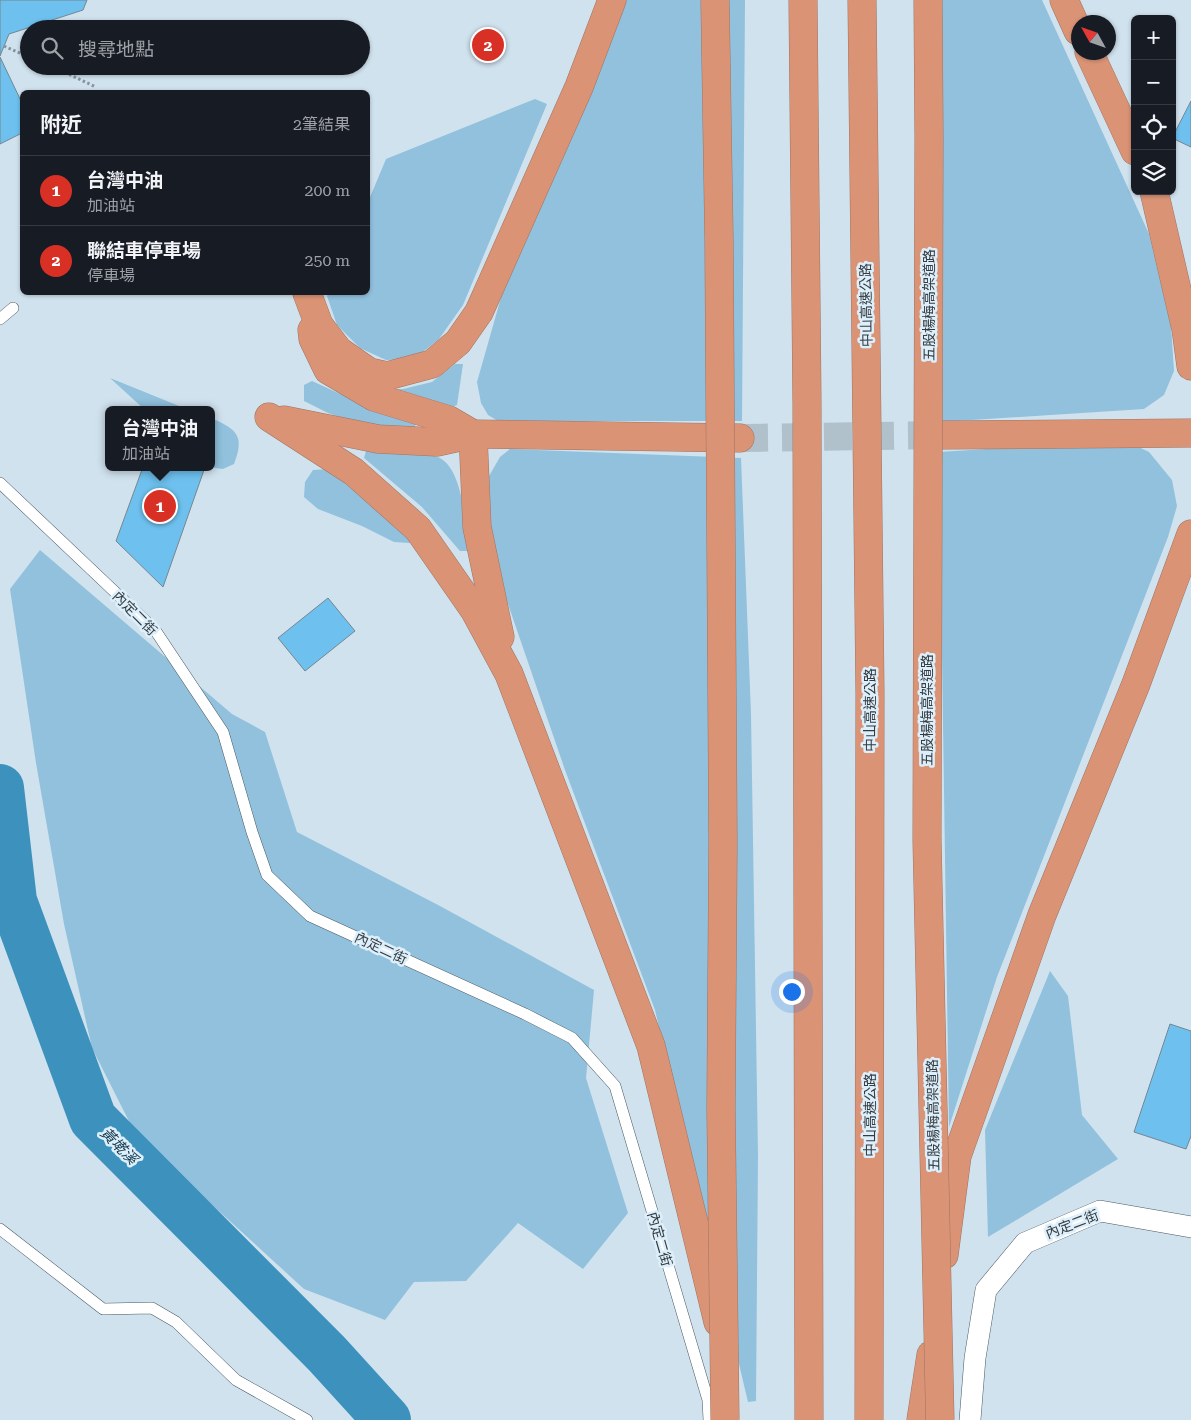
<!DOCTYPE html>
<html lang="zh-TW">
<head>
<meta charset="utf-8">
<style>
	:root { --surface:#171b24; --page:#242831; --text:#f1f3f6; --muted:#9ea1a6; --line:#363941; --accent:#d93025 }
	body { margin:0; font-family:"Roboto Serif","Noto Sans TC",serif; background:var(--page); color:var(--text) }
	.controls { position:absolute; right:15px; top:15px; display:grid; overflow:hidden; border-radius:8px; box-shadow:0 1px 4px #0004 }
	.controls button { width:45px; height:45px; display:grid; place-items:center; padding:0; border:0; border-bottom:1px solid var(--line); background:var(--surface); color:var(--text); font:25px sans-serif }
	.compass { position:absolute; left:1071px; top:15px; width:45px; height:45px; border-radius:50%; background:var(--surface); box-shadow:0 1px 4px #0004; rotate:310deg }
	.you { position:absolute; left:791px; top:991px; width:18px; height:18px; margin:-12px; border:4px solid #fff; border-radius:50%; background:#1a73e8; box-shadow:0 0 0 8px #1a73e833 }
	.badge { display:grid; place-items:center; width:32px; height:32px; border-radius:50%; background:var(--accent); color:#fff; font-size:16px; font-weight:700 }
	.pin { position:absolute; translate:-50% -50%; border:2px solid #fff; box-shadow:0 1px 5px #0006 }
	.popup { position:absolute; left:105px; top:406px; width:110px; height:65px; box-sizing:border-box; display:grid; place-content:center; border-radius:8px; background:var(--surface); filter:drop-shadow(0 1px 4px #0005); font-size:16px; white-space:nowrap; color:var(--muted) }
	.popup b { font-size:19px; color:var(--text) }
	.popup::after { content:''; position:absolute; left:50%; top:100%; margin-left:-10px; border:10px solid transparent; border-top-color:var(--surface) }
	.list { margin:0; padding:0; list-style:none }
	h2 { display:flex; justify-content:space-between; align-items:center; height:65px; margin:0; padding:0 20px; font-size:21px }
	h2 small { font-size:16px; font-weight:400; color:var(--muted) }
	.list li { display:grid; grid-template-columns:32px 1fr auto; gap:15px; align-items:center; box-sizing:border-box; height:70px; padding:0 20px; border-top:1px solid var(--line) }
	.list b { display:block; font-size:19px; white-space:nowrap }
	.list p { margin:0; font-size:16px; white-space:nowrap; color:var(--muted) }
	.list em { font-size:16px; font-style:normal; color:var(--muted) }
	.icon { flex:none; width:28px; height:28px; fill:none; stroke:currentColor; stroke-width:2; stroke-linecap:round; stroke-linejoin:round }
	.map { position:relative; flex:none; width:1191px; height:1420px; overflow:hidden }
	.search { position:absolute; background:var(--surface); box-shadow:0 1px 4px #0004; left:20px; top:20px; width:350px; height:55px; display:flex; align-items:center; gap:12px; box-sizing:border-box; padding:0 18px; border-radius:28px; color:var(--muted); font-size:19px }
	.panel { position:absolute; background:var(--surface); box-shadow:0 1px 4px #0004; left:20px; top:90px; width:350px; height:205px; border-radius:8px }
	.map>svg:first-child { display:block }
</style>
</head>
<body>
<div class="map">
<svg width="1191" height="1420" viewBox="0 0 1191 1420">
	<rect width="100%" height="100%" fill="#d0e2ee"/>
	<g fill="#91c1dd">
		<path d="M624 0H745L742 421H498L488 415 481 403 477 382 502 294Z"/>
		<path d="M937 0H1042L1149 234 1171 326 1174 371 1164 395 1144 409 940 422Z"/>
		<path d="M535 99 547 104 463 305 439 339 414 359 386 360 360 348 337 325 327 296 329 293 368 292V202L386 159Z"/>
		<path d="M455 364H463L457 405 450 408 393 389H403L432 382Z"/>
		<path d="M110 378 189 410H145Z"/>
		<path d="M312 381 371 408 416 423 413 432 365 426 328 413 304 401V385Z"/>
		<path d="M211 418C237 429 245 436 234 464L223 469 208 467H211Z"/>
		<path d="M1100 442H1128L1149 452 1172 480 1177 506 1168 537 997 977 949 1127 939 452Z"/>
		<path d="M376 449C395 451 416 451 435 456 464 464 465 526 469 551H460L422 507 364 458 366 451Z"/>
		<path d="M510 449 741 458 751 714 758 1156 756 1401 748 1402 655 1010 565 770 495 566 485 483 500 457Z"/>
		<path d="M328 469 356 488 409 534 410 543 394 542 362 526 318 509 304 497 305 482 313 470Z"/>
		<path d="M40 550 232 714 265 732 297 832 440 906 594 990 586 1078 628 1213 583 1269 518 1223 466 1281 414 1282 385 1320 304 1289 136 1135 92 1048 64 924 36 763 10 589Z"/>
		<path d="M1050 971 1068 996 1082 1115 1118 1159 988 1237 985 1130Z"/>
	</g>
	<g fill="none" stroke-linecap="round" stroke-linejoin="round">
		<path stroke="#3c91bd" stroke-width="48" d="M0 788 13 901 93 1119 327 1354 387 1420"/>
	</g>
	<g fill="#6ec1ef" stroke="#758690">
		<path d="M0 0H87L83 10 9 34 0 56Z"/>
		<path d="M0 57 22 103V133L0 144Z"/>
		<path d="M1191 101V147L1172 138Z"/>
		<path d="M143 467H201L204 470 163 587 116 541Z"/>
		<path d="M328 598 355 631 305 671 278 638Z"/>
		<path d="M1170 1024 1191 1031V1136L1186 1149 1134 1132Z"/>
	</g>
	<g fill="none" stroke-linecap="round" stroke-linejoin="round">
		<path stroke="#b1c1cb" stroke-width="28" stroke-dasharray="28 14" stroke-linecap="butt" d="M740 438 943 435"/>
		<g stroke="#495963" stroke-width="12">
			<g id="service">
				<path d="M0 319 13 308"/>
				<path d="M0 483 155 630 223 732 252 832 267 875 310 916 525 1014 572 1038 615 1086 708 1400 709 1420"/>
				<path d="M0 1229 103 1309 152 1308 176 1322 236 1380 307 1420"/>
			</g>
		</g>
		<g stroke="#495963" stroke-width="22">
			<path id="minor" d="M970 1420 975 1358 986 1290 1025 1243 1100 1211 1191 1227"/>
		</g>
		<g stroke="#a07462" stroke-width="29">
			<g id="motorway">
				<path d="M803 0 807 403 809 1420"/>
				<path d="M862 0 870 693 869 1420"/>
				<path d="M1064 0 1078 31"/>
				<path d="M1089 52 1135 151"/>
				<path d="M1154 191 1186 329 1191 366"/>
				<path d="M307 293 319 325 339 351 369 372 387 376 432 364 458 342 479 312 579 87 612 0"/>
				<path d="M312 330 313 339 328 370 374 397 449 420 473 434"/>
				<path d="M269 417 354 472 418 529 475 611 509 674 651 1046 718 1322"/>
				<path d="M284 420 378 439 437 442 473 434 740 438"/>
				<path d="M473 434 477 527 500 637"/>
				<path d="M943 435 1191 433"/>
				<path d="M944 1255 957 1156 1042 915 1136 684 1191 534"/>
				<path d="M921 1420 931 1355"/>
			</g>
		</g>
		<g stroke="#87949c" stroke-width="3" stroke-dasharray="2.5 2.5" stroke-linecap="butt">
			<path d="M4 46 29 57"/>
			<path d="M51 66 96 87"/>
		</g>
		<use href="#service" stroke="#fff" stroke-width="11"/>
		<use href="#minor" stroke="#fff" stroke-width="21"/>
		<use href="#motorway" stroke="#da9375" stroke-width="28"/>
		<g stroke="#a07462" stroke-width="29" stroke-linecap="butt">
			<g id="motorway-bridge">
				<path d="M715 0 719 239 723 843 721 1108 725 1420"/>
				<path d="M928 0 929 137 927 840 940 1420"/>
			</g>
		</g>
		<use href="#motorway-bridge" stroke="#da9375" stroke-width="28"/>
	</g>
	<g text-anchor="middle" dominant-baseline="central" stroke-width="5" stroke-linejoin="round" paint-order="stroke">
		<g font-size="14" fill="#343b3f" stroke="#ddeffb">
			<text transform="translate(866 305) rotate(-91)">中山高速公路</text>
			<text transform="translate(929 305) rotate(-90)">五股楊梅高架道路</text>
			<text transform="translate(135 613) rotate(45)">內定二街</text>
			<text transform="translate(870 710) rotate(-90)">中山高速公路</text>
			<text transform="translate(927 710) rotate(-90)">五股楊梅高架道路</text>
			<text transform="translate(381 948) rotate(25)">內定二街</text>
			<text transform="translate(870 1115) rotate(-90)">中山高速公路</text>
			<text transform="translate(933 1115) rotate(-91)">五股楊梅高架道路</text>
			<text transform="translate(1072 1224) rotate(-21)">內定二街</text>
			<text transform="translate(660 1239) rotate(74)">內定二街</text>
		</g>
		<g font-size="15" font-style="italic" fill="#113649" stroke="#ddeffb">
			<text transform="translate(119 1146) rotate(45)">黃墘溪</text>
		</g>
	</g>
</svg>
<div class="controls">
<button>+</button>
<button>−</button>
<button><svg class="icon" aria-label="locate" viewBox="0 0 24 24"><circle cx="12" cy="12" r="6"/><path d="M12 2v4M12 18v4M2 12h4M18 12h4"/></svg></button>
<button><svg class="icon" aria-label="layers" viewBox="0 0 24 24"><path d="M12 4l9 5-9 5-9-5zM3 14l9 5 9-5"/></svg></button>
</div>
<svg class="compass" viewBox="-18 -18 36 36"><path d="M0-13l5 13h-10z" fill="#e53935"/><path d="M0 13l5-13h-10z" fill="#9ea1a6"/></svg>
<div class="you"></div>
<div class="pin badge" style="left:160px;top:506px">1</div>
<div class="popup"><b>台灣中油</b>加油站</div>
<div class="pin badge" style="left:488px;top:45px">2</div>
<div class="search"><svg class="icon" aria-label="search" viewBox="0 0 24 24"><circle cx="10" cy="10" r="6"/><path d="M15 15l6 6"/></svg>搜尋地點</div>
<section class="panel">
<h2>附近<small>2筆結果</small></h2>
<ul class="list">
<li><span class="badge">1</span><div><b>台灣中油</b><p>加油站</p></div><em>200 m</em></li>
<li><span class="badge">2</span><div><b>聯結車停車場</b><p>停車場</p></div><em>250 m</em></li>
</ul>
</section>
</div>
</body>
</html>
